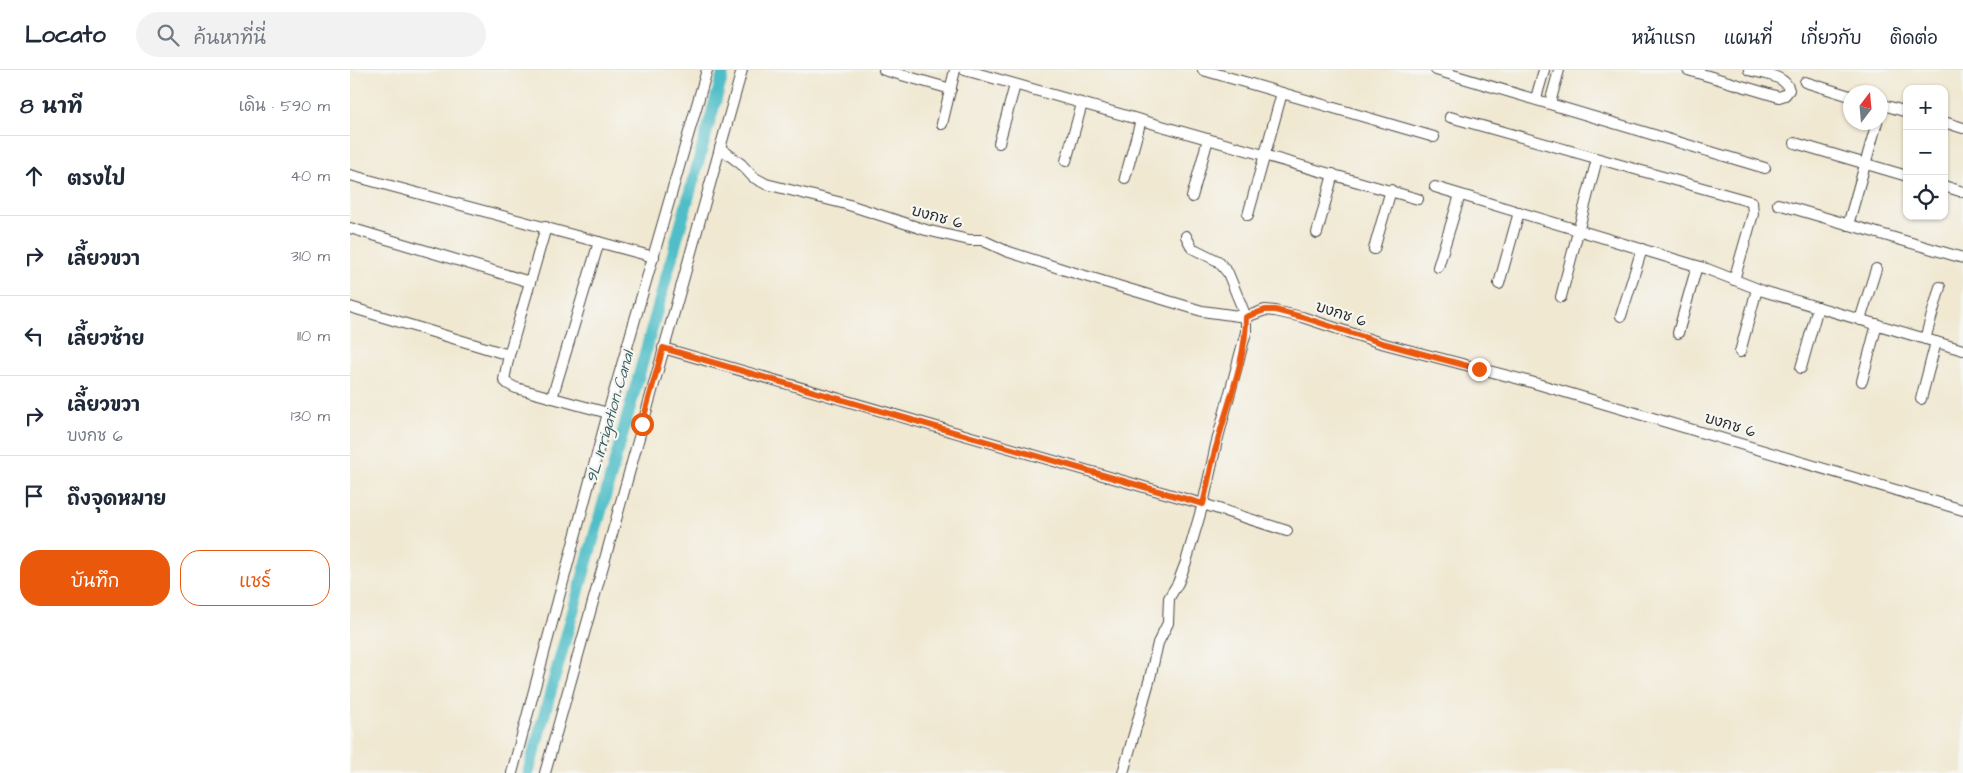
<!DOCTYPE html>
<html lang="th">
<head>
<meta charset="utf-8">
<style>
	:root { --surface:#fff; --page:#f2f2f3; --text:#1f2937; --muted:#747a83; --line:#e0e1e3; --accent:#ea580c }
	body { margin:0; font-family:"Architects Daughter","Playpen Sans Thai",sans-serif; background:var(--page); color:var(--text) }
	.controls { position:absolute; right:15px; top:15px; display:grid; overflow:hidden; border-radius:10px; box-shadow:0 1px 4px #0004 }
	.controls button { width:45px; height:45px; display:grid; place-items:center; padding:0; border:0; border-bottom:1px solid var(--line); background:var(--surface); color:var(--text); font:25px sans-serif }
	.compass { position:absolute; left:1493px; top:15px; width:45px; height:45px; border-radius:50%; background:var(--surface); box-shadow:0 1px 4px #0004; rotate:16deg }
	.stop { position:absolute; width:15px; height:15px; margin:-11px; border:4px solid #ea580c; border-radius:50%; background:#fff }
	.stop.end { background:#ea580c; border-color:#fff; box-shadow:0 1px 5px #0008 }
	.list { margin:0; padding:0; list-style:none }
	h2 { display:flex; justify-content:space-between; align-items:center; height:65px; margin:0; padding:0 20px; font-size:21px }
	h2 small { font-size:16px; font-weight:400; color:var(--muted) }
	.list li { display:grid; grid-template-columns:32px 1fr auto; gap:15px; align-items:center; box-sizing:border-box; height:80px; padding:0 20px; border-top:1px solid var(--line) }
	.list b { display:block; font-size:19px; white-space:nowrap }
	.list p { margin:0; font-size:16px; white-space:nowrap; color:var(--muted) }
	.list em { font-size:16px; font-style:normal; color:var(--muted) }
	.actions { display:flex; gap:10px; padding:15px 20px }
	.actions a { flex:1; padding:11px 0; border:1px solid var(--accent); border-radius:20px; text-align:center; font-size:18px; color:var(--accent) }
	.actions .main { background:var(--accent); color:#fff }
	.icon { flex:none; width:28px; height:28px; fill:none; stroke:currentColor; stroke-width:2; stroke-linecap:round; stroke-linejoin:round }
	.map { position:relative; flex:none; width:1613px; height:703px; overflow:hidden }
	header { display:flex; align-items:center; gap:30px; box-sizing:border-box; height:70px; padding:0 25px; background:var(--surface); border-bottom:1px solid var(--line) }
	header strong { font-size:24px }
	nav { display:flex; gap:28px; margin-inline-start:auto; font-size:18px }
	.search { width:350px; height:45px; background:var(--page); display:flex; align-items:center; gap:12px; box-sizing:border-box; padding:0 18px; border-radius:28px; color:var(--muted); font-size:19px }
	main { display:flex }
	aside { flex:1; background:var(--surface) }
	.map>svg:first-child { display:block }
</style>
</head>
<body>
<header>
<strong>Locato</strong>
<div class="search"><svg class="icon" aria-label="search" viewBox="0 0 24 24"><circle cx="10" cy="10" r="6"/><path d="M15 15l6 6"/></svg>ค้นหาที่นี่</div>
<nav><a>หน้าแรก</a><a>แผนที่</a><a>เกี่ยวกับ</a><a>ติดต่อ</a></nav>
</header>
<main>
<aside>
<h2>8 นาที<small>เดิน · 590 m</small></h2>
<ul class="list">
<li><svg class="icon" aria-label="ahead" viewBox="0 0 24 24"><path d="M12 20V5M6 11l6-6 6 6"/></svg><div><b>ตรงไป</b></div><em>40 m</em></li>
<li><svg class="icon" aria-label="right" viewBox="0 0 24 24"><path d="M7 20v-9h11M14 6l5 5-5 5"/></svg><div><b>เลี้ยวขวา</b></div><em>310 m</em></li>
<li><svg class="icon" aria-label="left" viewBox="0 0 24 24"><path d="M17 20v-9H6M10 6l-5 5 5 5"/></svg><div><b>เลี้ยวซ้าย</b></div><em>110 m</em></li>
<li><svg class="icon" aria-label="right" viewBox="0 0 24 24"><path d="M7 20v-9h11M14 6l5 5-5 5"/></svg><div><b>เลี้ยวขวา</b><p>บงกช 6</p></div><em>130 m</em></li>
<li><svg class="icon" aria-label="arrive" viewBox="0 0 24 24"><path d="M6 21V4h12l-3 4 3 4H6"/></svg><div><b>ถึงจุดหมาย</b></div></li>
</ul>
<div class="actions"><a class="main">บันทึก</a><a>แชร์</a></div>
</aside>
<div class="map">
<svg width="1613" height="703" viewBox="0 0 1613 703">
	<rect width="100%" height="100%" fill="#f6f6f2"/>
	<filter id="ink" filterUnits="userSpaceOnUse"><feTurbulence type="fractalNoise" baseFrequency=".02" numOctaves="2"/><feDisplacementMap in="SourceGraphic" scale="10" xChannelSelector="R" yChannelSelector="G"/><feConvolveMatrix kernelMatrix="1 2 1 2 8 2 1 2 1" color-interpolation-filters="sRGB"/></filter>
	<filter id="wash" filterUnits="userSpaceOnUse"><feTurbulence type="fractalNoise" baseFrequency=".0096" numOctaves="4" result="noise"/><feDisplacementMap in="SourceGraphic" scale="20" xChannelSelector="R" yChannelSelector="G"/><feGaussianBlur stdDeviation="1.12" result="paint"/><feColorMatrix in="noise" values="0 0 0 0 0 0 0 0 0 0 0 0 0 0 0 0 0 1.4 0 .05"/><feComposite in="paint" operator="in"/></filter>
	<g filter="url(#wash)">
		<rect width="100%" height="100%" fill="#f0e8d1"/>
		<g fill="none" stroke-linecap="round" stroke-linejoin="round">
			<path stroke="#50bec8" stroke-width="12" d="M178 703 374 0"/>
		</g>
	</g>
	<g filter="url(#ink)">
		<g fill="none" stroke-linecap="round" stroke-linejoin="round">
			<g stroke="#494744" stroke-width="12">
				<g id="minor">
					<path d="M534 0 601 19"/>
					<path d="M615 0 1068 129"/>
					<path d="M853 0 1084 67"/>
					<path d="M1086 0 1415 98"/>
					<path d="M1338 0 1429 27 1435 25 1439 20C1436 5 1412 4 1399 0"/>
					<path d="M1455 12 1500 26"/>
					<path d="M1186 28 1194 0"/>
					<path d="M1200 33 1209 0"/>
					<path d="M1530 34 1557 42"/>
					<path d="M1100 47 1402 132 1403 144 1384 210"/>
					<path d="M1594 52 1613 58"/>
					<path d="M592 54 605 0"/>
					<path d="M649 73 665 15"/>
					<path d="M1445 73 1557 106"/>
					<path d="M370 78 391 94 403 107 416 114 496 134 576 160 619 170H632L656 181 715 200 852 241 896 247 915 240 925 241 952 247 1031 273 1181 312 1613 440"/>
					<path d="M716 91 732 34"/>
					<path d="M0 105 304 187"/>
					<path d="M775 108 791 50"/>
					<path d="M1594 116 1613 122"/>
					<path d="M1085 117 1357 199 1413 221 1613 280"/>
					<path d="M842 127 858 69"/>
					<path d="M1428 134 1613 188"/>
					<path d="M898 145 932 23"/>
					<path d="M1498 155 1527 52"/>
					<path d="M196 157 159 285 154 310 158 314 166 318 258 343"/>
					<path d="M0 158 180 212"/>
					<path d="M967 163 983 104"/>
					<path d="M1024 179 1041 120"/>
					<path d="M1088 197 1110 125"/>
					<path d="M1149 214 1169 142"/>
					<path d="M1211 227 1247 89"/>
					<path d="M0 237 159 285"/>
					<path d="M1271 246 1292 179"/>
					<path d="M1510 250 1526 199"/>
					<path d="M1328 263 1347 196"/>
					<path d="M1575 269 1590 217"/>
					<path d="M313 278 853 434 937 461"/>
					<path d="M1390 282 1407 219"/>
					<path d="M1451 298 1468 237"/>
					<path d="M1512 311 1527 254"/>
					<path d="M202 328 249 172"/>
					<path d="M1571 329 1586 272"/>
					<path d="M162 703 258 343 357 0"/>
					<path d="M195 703 392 0"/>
					<path d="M773 703 800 608 808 573 818 553 819 528 828 513 836 492 853 434 866 375 896 262V247L878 203 868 191 842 178 836 166"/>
				</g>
			</g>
			<use href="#minor" stroke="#fff" stroke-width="10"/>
		</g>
	</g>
	<g fill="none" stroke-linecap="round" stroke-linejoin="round" filter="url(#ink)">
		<path stroke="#ea580c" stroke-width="6" d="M292 354 313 278 853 434C858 414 861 393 867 374 878 332 896 290 896 247L915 240H925L952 247 1032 273 1129 299"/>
	</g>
	<g text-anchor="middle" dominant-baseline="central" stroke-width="4.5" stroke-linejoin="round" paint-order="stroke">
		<g font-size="15" fill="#2b2b2b" stroke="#f6f6f2">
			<text transform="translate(587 147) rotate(15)">บงกช 6</text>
			<text transform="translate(991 244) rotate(18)">บงกช 6</text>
			<text transform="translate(1380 355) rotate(17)">บงกช 6</text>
		</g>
		<g font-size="16" font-style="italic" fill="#385e62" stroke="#f6f6f2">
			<text transform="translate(260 347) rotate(-74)">9L Irrigation Canal</text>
		</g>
	</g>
</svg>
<div class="controls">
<button>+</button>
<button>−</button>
<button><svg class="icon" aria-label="locate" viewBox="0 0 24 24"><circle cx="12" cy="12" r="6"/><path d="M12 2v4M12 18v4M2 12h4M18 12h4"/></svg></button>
</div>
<svg class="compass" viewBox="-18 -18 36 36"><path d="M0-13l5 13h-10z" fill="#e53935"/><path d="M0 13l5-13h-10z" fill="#747a83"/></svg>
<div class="stop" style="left:292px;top:354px"></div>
<div class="stop end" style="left:1129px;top:299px"></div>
</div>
</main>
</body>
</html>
